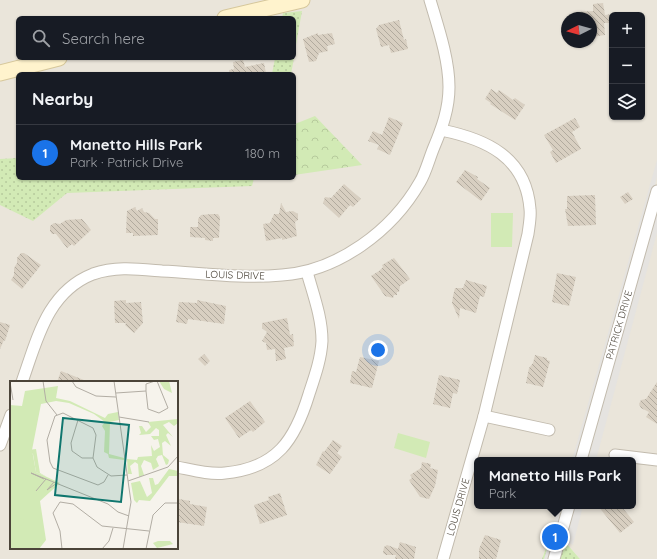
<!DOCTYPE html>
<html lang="en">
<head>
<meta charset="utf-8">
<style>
	:root { --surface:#171b24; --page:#242831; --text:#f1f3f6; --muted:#9ea1a6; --line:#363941; --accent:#1a73e8 }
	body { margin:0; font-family:Quicksand,sans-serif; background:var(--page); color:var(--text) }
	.controls { position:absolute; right:12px; top:12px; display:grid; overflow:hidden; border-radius:6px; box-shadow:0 1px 3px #0004 }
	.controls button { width:36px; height:36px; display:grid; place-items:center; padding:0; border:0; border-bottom:1px solid var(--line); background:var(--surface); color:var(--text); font:20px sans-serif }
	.compass { position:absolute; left:561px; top:12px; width:36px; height:36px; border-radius:50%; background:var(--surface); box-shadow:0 1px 3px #0004; rotate:264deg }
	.you { position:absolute; left:378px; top:350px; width:14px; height:14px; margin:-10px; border:3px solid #fff; border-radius:50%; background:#1a73e8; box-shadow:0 0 0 6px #1a73e833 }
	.badge { display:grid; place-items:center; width:26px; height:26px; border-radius:50%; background:var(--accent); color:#fff; font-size:13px; font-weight:700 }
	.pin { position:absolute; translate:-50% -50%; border:2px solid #fff; box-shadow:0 1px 4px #0006 }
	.popup { position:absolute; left:474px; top:457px; width:162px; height:52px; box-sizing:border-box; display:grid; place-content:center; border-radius:6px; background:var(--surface); filter:drop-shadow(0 1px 3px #0005); font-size:13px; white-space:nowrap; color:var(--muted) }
	.popup b { font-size:15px; color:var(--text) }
	.popup::after { content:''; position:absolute; left:50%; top:100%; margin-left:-8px; border:8px solid transparent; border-top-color:var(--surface) }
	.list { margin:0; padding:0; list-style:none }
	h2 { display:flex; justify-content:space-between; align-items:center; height:52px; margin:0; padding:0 16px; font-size:17px }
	h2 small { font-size:13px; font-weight:400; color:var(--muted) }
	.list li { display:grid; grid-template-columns:26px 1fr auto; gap:12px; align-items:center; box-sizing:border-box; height:56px; padding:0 16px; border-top:1px solid var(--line) }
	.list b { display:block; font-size:15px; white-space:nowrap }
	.list p { margin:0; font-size:13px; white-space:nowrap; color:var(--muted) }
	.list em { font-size:13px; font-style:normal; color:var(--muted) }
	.icon { flex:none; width:22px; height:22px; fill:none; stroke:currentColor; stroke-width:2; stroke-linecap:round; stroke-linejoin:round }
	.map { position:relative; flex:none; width:657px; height:559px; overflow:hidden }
	.search { position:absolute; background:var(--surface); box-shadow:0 1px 3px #0004; left:16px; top:16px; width:280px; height:44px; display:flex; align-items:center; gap:10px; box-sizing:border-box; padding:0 14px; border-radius:6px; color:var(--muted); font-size:15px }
	.panel { position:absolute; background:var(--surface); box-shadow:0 1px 3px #0004; left:16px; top:72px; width:280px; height:108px; border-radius:6px }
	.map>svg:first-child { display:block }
</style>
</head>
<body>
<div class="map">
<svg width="657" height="559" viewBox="0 0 657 559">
	<defs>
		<pattern id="forest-crowns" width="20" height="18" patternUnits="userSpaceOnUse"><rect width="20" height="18" fill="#d2eab5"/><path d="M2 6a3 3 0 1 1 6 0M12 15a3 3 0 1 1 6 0" fill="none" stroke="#b6ca9c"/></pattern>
		<pattern id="park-dots" width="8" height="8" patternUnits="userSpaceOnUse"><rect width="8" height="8" fill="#d2eab5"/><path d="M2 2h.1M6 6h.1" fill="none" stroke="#b6ca9c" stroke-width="1.8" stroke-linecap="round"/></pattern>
		<pattern id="building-back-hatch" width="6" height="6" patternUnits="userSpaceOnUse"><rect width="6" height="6" fill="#d8cfc1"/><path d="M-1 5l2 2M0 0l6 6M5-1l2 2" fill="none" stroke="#b1aa9e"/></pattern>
	</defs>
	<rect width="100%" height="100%" fill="#f6f3ec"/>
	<path fill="#eae5da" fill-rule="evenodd" d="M0 0H657V559H580L553 528 542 559H0ZM612 15H642V117H612ZM18 18H294V58H18ZM567 18H591V42H567ZM18 74H294V178H18ZM11 382H177V548H11ZM477 460H633V506H477Z"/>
	<path fill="url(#forest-crowns)" d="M315 116 362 165 294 175V122L295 124Z"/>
	<g fill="url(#park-dots)">
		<path d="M302 11 294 56V18H282L283 13Z"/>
		<path d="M275 58H294L291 74H272Z"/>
		<path d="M18 158V178H254L252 186 67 193 33 221 0 205V159Z"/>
		<path d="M553 528 580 559H542Z"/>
	</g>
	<g fill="#d2eab5">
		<path d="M491 213H513L512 247H491Z"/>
		<path d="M398 433 430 442 426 458 394 448Z"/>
	</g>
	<g fill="#e5e3e0">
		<path d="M657 160V177L579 460H572Z"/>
		<path d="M657 205V233L596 460H588Z"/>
		<path d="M559 506H567L552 559H544Z"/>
		<path d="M575 506H583L573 545 566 541Z"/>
	</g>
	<g fill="url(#building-back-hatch)">
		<path d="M603 3 605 15 612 14V23H604L605 35 591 37V18H576V12L593 11V4Z"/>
		<path d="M399 20 404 40 406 39 408 49 391 53 389 45 381 47 376 29 379 25Z"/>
		<path d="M318 33V35L332 33 335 44 327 46 328 51 319 53 316 61 309 62 303 39Z"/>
		<path d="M243 60 245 67 264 63 266 73 229 74V70L234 69 233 62Z"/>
		<path d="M491 89 497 93 499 90 513 100 515 98 525 105 515 120 490 104 491 103 485 99Z"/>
		<path d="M389 117 403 123 390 155 377 149 379 145 368 141 373 131 382 135Z"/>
		<path d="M575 118 580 127 572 132 581 149 556 163 550 152 553 150 544 135Z"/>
		<path d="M465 170 478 177 477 179 490 188 481 201 456 182Z"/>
		<path d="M344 184 361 199 353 207 350 205 339 218 323 203 325 197 331 198Z"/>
		<path d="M628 192 633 199 625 204 620 197Z"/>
		<path d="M595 195 596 225 568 226 565 209H567V196Z"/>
		<path d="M281 203 286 212 293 211 298 214V220L295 222 297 236 282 240V238L266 241 263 224 270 223 274 214H279Z"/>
		<path d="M135 207 137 211 142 208 144 212 149 213 155 219H158V235L133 236V233H126L127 211Z"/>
		<path d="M212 214H218L220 217 219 238H213V241L205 240V238L190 237V227H198V219L201 215Z"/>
		<path d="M82 219 91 230 74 246 72 244 67 248 56 234H52L50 231V226L54 223 60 224 66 220Z"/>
		<path d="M21 253H24L41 265 22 289 11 280 14 275V268L17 263V258Z"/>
		<path d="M394 258 410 279 400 286 399 292H397V295H394L393 298 385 296 371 276 379 271 383 267 382 265Z"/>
		<path d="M557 273 576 277 569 306 552 302Z"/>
		<path d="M466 280 487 286 484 297 480 296 476 313 460 308 459 319 452 303 453 296 455 288H463Z"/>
		<path d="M126 300V303L141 302 143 323 134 333 125 325 126 323H115L114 301Z"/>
		<path d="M197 300 226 306 224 324 188 319 187 324 176 322 179 302 197 303Z"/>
		<path d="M287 318 290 335 293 334 294 346 284 348 286 359 276 361 275 349 267 350 266 343 262 341 267 332 262 328V323Z"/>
		<path d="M0 322 10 325 5 341 4 340 0 349Z"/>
		<path d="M204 354 210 361 205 366 198 359Z"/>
		<path d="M535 355 547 358V360L550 361 543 387 526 383 529 368 533 363Z"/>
		<path d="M360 357 379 361 372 388 350 383 352 371 356 372Z"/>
		<path d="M61 371 89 382H57Z"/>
		<path d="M439 375 460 380 457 394 453 393 450 408 433 404Z"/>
		<path d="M657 382V424L646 417 649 412 641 408 639 404 641 400 646 399Z"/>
		<path d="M250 401 265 422 253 432 251 430 239 438 225 418Z"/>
		<path d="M333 440 342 446 337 453 342 457 330 474 316 465 323 451 324 452Z"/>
		<path d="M422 462 431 464 430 468 438 470 435 486 429 499 420 497 409 480 412 478 410 475 421 468Z"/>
		<path d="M280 493 287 515 260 524 254 505 269 500 268 497Z"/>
		<path d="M179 499 190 501V504L207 507 204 526 177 522Z"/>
		<path d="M598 506H621L634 522 620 533Z"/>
		<path d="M485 535 501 540 496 559H479V549Z"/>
		<path d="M400 542 416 547 414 559H395L396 555H386L383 553 384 547 387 545 398 549Z"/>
	</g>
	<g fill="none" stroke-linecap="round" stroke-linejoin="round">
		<g stroke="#c2bbae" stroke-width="13">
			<g id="street">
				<path d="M441 130C486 139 526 157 530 209 531 217 529 226 528 234L484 416 443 559"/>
				<path d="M22 382C37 340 47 292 93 274 116 266 138 269 162 271 201 273 242 279 282 275 338 271 392 231 420 182 426 172 429 159 434 147 442 128 449 109 449 87 449 59 438 27 430 0"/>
				<path d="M484 416 549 430"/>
				<path d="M0 445 11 415"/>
				<path d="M615 455 657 460"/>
				<path d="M581 460 657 191"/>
				<path d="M177 467C192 470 210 475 225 473 277 468 295 440 309 394 315 376 321 359 322 341 322 317 313 294 307 272"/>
				<path d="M554 559 569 506"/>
			</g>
		</g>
		<g stroke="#d6c79b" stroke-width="17">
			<g id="secondary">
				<path d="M225 18 302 0"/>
				<path d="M0 73 59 58"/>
			</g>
		</g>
		<use href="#street" stroke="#fff" stroke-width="11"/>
		<use href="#secondary" stroke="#fff3cd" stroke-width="15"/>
	</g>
	<g text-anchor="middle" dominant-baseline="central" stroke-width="3.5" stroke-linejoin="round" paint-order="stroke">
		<g font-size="10" fill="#4b4439" stroke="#fff">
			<text transform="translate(235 275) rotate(2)">LOUIS DRIVE</text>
			<text transform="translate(619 325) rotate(-74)">PATRICK DRIVE</text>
			<text transform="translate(458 507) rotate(-74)">LOUIS DRIVE</text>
		</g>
	</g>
	<g transform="translate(10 381)">
		<rect width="168" height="168" fill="#f6f3ec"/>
		<path d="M26 68 30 92 37 96 26 91 23 73 18 69Z" fill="#d2eab5"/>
		<path d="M149 0H159L162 12 154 8ZM168 38V42L164 45 159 41 153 44 163 56 158 52 156 54 161 65 155 60 152 62 153 74 159 79 158 83 156 84 152 74 148 75 146 78 149 85 143 89 141 82 134 79 131 85 134 94 129 96 128 83 125 81 120 85 122 93H118L117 78 127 79 128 76 142 75 141 64 144 70 150 66 148 58 144 59 141 55H149V49L146 47 140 53 129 54 131 52 129 45H132L136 51 141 46 138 41ZM159 88 168 90V95H159L140 120 129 119 127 122 124 119 121 102 130 100 137 116 142 112 139 97H143L145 104 148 103ZM148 160H160L163 163 147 167 143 162Z" fill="#d2eab5"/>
		<path d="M48 5 46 17 60 20 95 37 98 33 108 31 109 39 100 41 99 73 114 77V79L99 77 98 73 94 71 95 50 92 45 95 41 84 33 59 22 46 20 31 23 22 69 26 91 50 102 30 120 36 159 29 168H0V24L12 25 15 10Z" fill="#d2eab5"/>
		<path d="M2 133 15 139 11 145 1 141Z" fill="#d2eab5"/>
		<path fill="none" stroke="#b2ada4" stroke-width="1" d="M33 0 36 20 47 34M62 0 66 6 86 15 106 16M104 0 121 121 113 168M145 0 136 3V10L138 28 149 32 158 27 147 0M0 1 3 19M106 12 136 10M109 36 139 41M68 39 61 62 62 70 72 77H83M98 94 94 101 88 104 43 87 40 81 37 59 45 35 53 32 83 47 86 54 83 77 87 86 101 95 117 94M34 98 21 92 98 123 108 131 119 135M118 100 158 86 168 75M44 101 37 109 47 102M26 110 36 98M52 168 50 150 43 132 50 121 63 123 92 145 139 150M92 168 99 160 103 147M136 168 143 134 155 122H168"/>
		<path fill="#0f766e" fill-opacity="0.15" stroke="#0f766e" stroke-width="2" d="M53 37 119 44 111 121 45 114Z"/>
		<rect width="168" height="168" fill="none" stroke="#4b4439" stroke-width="2"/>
	</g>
</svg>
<div class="controls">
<button>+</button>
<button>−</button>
<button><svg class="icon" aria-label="layers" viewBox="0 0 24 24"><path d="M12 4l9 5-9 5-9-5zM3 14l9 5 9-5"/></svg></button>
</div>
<svg class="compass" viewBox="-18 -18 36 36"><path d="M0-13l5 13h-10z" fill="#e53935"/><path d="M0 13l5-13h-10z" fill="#9ea1a6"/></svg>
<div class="you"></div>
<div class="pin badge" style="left:555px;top:537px">1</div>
<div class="popup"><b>Manetto Hills Park</b>Park</div>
<div class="search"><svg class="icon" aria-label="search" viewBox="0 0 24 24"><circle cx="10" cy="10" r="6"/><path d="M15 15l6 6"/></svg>Search here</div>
<section class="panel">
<h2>Nearby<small></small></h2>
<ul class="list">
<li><span class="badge">1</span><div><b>Manetto Hills Park</b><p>Park · Patrick Drive</p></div><em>180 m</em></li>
</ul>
</section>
</div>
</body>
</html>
